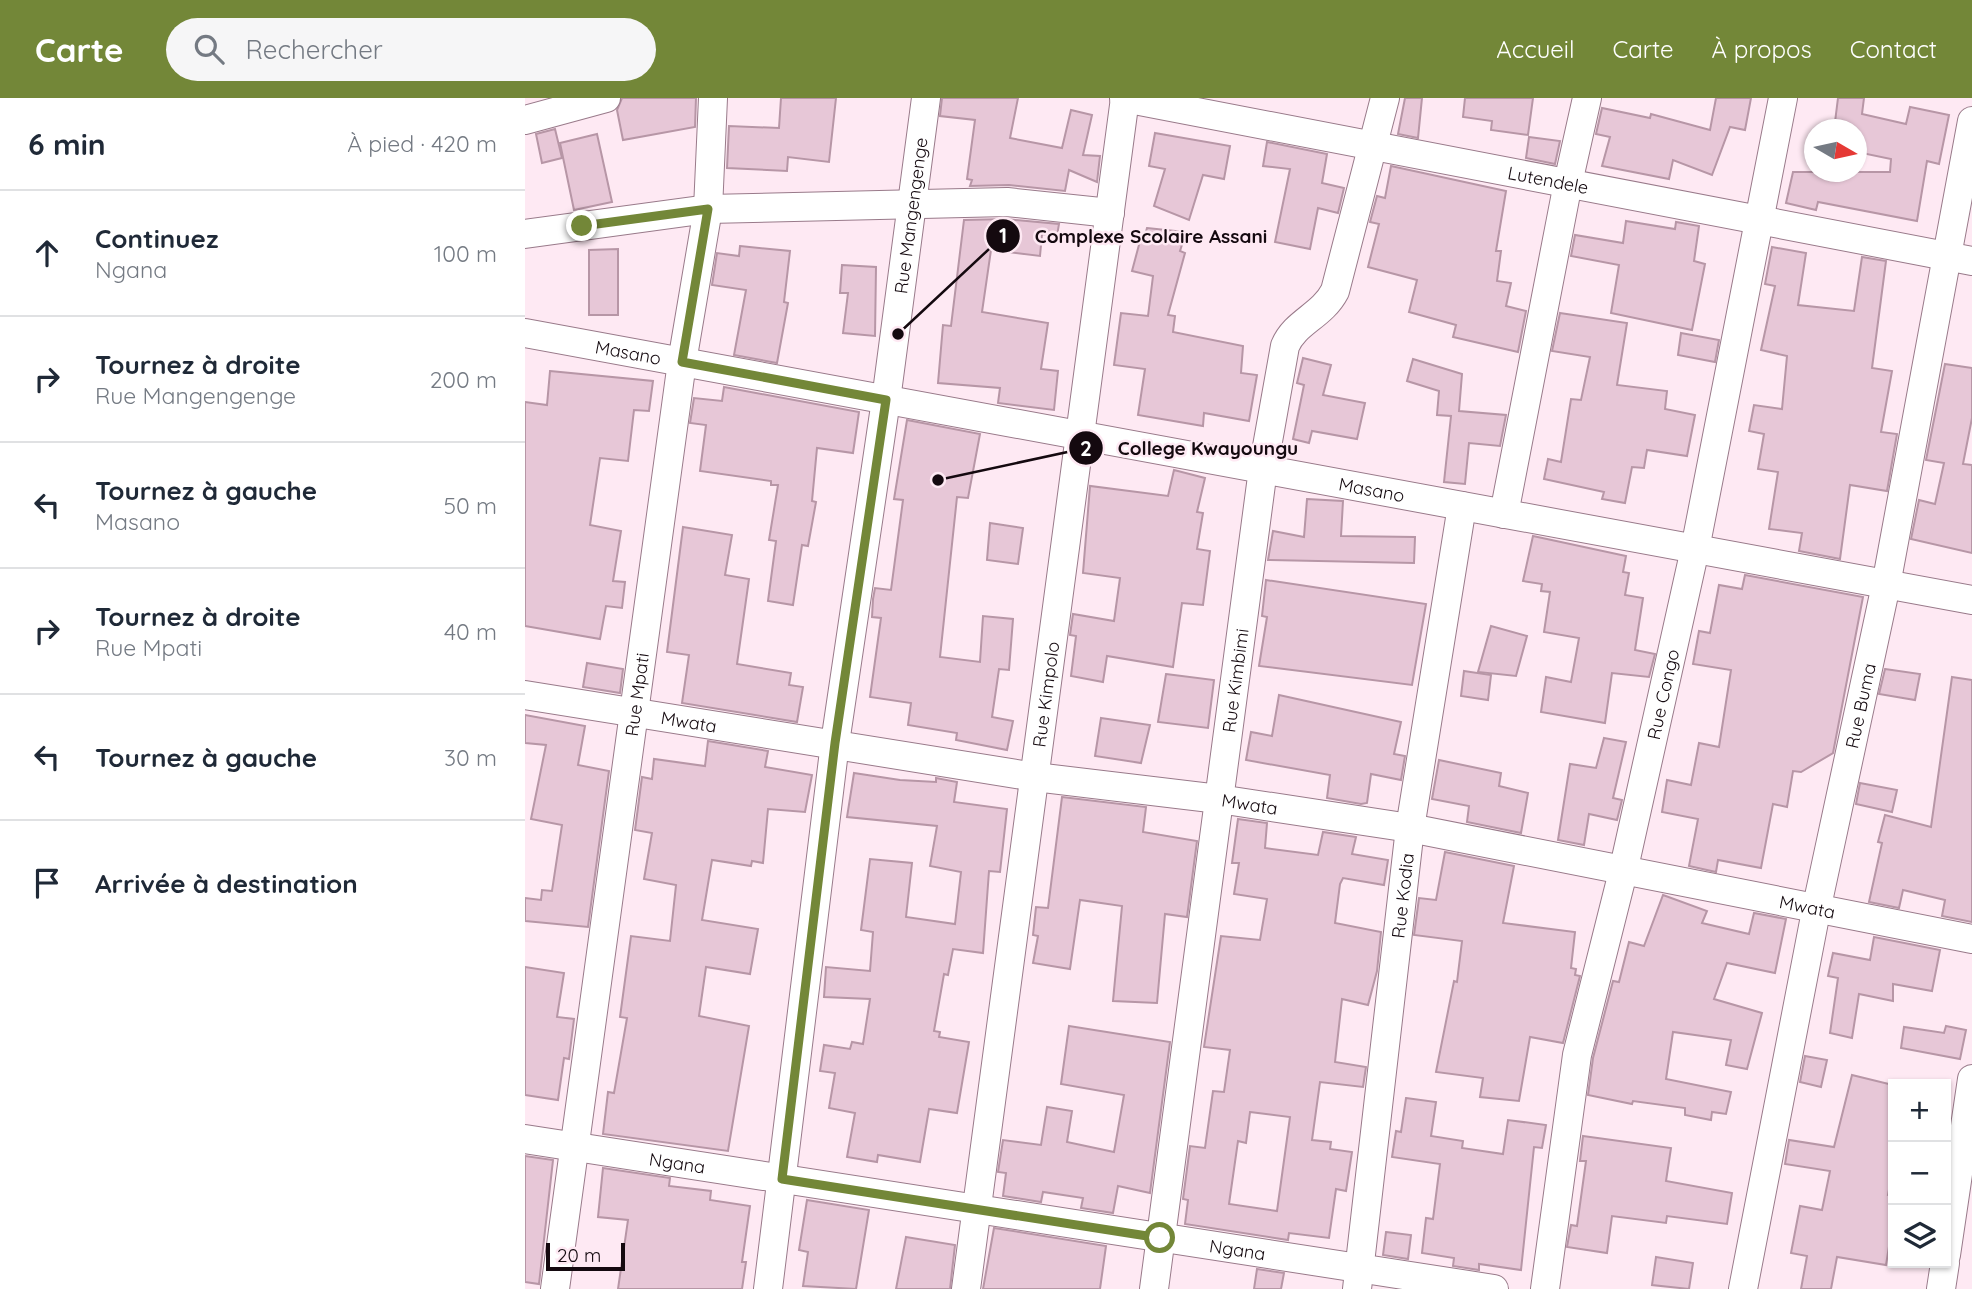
<!DOCTYPE html>
<html lang="fr">
<head>
<meta charset="utf-8">
<style>
	:root { --surface:#fff; --page:#f6f6f7; --text:#1f2937; --muted:#747a83; --line:#e0e1e3; --accent:#738738 }
	body { margin:0; font-family:Quicksand,sans-serif; background:var(--page); color:var(--text) }
	.controls { position:absolute; right:21px; bottom:21px; display:grid; overflow:hidden; border-radius:0px; box-shadow:0 2px 5px #0004 }
	.controls button { width:63px; height:63px; display:grid; place-items:center; padding:0; border:0; border-bottom:2px solid var(--line); background:var(--surface); color:var(--text); font:35px sans-serif }
	.compass { position:absolute; left:1279px; top:21px; width:63px; height:63px; border-radius:50%; background:var(--surface); box-shadow:0 2px 5px #0004; rotate:99deg }
	.scale { position:absolute; left:21px; bottom:18px; width:79px; box-sizing:border-box; padding-left:7px; border:4px solid #14090f; border-top:0; font-size:19px; line-height:24px; white-space:nowrap; color:#14090f; -webkit-text-stroke:5px #fee9f3; paint-order:stroke }
	.stop { position:absolute; width:21px; height:21px; margin:-16px; border:5px solid #738738; border-radius:50%; background:#fff }
	.stop.end { background:#738738; border-color:#fff; box-shadow:0 2px 7px #0008 }
	.list { margin:0; padding:0; list-style:none }
	h2 { display:flex; justify-content:space-between; align-items:center; height:91px; margin:0; padding:0 28px; font-size:30px }
	h2 small { font-size:23px; font-weight:400; color:var(--muted) }
	.list li { display:grid; grid-template-columns:46px 1fr auto; gap:21px; align-items:center; box-sizing:border-box; height:126px; padding:0 28px; border-top:2px solid var(--line) }
	.list b { display:block; font-size:26px; white-space:nowrap }
	.list p { margin:0; font-size:23px; white-space:nowrap; color:var(--muted) }
	.list em { font-size:23px; font-style:normal; color:var(--muted) }
	.icon { flex:none; width:38px; height:38px; fill:none; stroke:currentColor; stroke-width:2; stroke-linecap:round; stroke-linejoin:round }
	.map { position:relative; flex:none; width:1447px; height:1191px; overflow:hidden }
	header { display:flex; align-items:center; gap:42px; box-sizing:border-box; height:98px; padding:0 35px; background:var(--accent); color:#fff }
	header strong { font-size:33px }
	nav { display:flex; gap:38px; margin-inline-start:auto; font-size:24px }
	.search { width:490px; height:63px; background:var(--page); display:flex; align-items:center; gap:18px; box-sizing:border-box; padding:0 24px; border-radius:38px; color:var(--muted); font-size:26px }
	main { display:flex }
	aside { flex:1; background:var(--surface) }
	.map>svg:first-child { display:block }
</style>
</head>
<body>
<header>
<strong>Carte</strong>
<div class="search"><svg class="icon" aria-label="search" viewBox="0 0 24 24"><circle cx="10" cy="10" r="6"/><path d="M15 15l6 6"/></svg>Rechercher</div>
<nav><a>Accueil</a><a>Carte</a><a>À propos</a><a>Contact</a></nav>
</header>
<main>
<aside>
<h2>6 min<small>À pied · 420 m</small></h2>
<ul class="list">
<li><svg class="icon" aria-label="ahead" viewBox="0 0 24 24"><path d="M12 20V5M6 11l6-6 6 6"/></svg><div><b>Continuez</b><p>Ngana</p></div><em>100 m</em></li>
<li><svg class="icon" aria-label="right" viewBox="0 0 24 24"><path d="M7 20v-9h11M14 6l5 5-5 5"/></svg><div><b>Tournez à droite</b><p>Rue Mangengenge</p></div><em>200 m</em></li>
<li><svg class="icon" aria-label="left" viewBox="0 0 24 24"><path d="M17 20v-9H6M10 6l-5 5 5 5"/></svg><div><b>Tournez à gauche</b><p>Masano</p></div><em>50 m</em></li>
<li><svg class="icon" aria-label="right" viewBox="0 0 24 24"><path d="M7 20v-9h11M14 6l5 5-5 5"/></svg><div><b>Tournez à droite</b><p>Rue Mpati</p></div><em>40 m</em></li>
<li><svg class="icon" aria-label="left" viewBox="0 0 24 24"><path d="M17 20v-9H6M10 6l-5 5 5 5"/></svg><div><b>Tournez à gauche</b></div><em>30 m</em></li>
<li><svg class="icon" aria-label="arrive" viewBox="0 0 24 24"><path d="M6 21V4h12l-3 4 3 4H6"/></svg><div><b>Arrivée à destination</b></div></li>
</ul>
</aside>
<div class="map">
<svg width="1447" height="1191" viewBox="0 0 1447 1191">
	<rect width="100%" height="100%" fill="#fee9f3"/>
	<g fill="#e7c7d7" stroke="#b796a6" stroke-width="2" fill-rule="evenodd">
		<path d="M97 0H171L170 29 98 42 92 12Z"/>
		<path d="M256 0H311L304 64 263 59 262 73 202 70 204 28 254 30Z"/>
		<path d="M417 0H493L485 40 537 50 546 12 567 17 558 57 575 58 572 84 544 72 540 93 484 87 445 88 447 82 442 81 450 22 415 18Z"/>
		<path d="M880 0H897L893 40 873 36Z"/>
		<path d="M940 0H1008L1003 37 966 32 967 23 938 19Z"/>
		<path d="M1191 0H1226L1220 32 1205 29 1187 77 1148 62 1144 81 1077 68 1085 39 1071 36 1077 10 1125 20 1126 16 1185 32Z"/>
		<path d="M1313 0H1339L1337 16 1381 26 1385 9 1424 17 1414 66 1402 63 1392 123 1293 104 1291 112 1261 105 1268 74H1365L1366 61 1332 54V32H1309Z"/>
		<path d="M30 31 37 60 17 65 11 36Z"/>
		<path d="M630 35 705 48 699 81 678 77 664 122 629 108 640 71 624 68Z"/>
		<path d="M72 36 87 104 49 112 35 45Z"/>
		<path d="M1004 39 1035 43 1030 66 1001 60Z"/>
		<path d="M742 44 802 56 797 85 819 90 813 115 793 110 785 151 750 144 765 71 738 68Z"/>
		<path d="M866 68 981 93 971 153H976L972 183 986 185 981 208 1001 213 993 254 928 239 931 227 884 214 892 182 843 169 854 126 845 124 852 98 860 100Z"/>
		<path d="M481 121 534 126 532 138 517 136 515 158 466 152 457 214 523 225 516 271 533 273 529 312 473 305 475 290 413 285 418 227 426 228 439 122Z"/>
		<path d="M1101 123 1150 131 1151 124 1174 128 1169 163 1180 166 1167 232 1086 215 1094 167 1046 158 1050 137 1098 145Z"/>
		<path d="M622 130 661 134 655 153 660 155 643 217 650 218 648 234 718 248 716 275 732 277 724 323 679 315 678 328 613 317 620 271 589 267 596 215 623 218 628 178 607 173 615 143 618 144Z"/>
		<path d="M215 148 265 153 259 204 263 205 252 265 209 257 221 192 187 187 192 155 214 158Z"/>
		<path d="M1247 149 1281 155 1273 207 1329 213 1337 159 1361 163 1347 270 1367 273 1356 334 1372 336 1362 393 1325 387 1315 461 1274 453 1277 435 1244 431 1253 374 1233 371 1239 336 1224 333 1229 307 1257 311 1262 258 1236 252 1250 188 1240 186Z"/>
		<path d="M93 151V217H64V152Z"/>
		<path d="M317 167 351 169 350 238 318 235 323 195H315Z"/>
		<path d="M1035 215 1102 225 1092 287 1142 293 1140 311 1170 317 1162 358 1122 352 1119 370 1107 369 1100 405 1077 401 1079 394 1019 381 1023 361 1036 364 1046 301 1056 302 1065 259 1027 253Z"/>
		<path d="M1156 235 1194 242 1190 264 1153 257Z"/>
		<path d="M778 260 806 267 798 297 840 305 832 341 787 333 784 345 768 341 779 287 772 285Z"/>
		<path d="M888 261 937 276 934 313 981 317 975 348 944 345 940 386 919 384 926 318 912 317 914 293 882 283Z"/>
		<path d="M1420 266 1447 270V320L1438 366 1447 367V455L1386 441 1394 402 1410 406 1419 365 1401 362Z"/>
		<path d="M25 273 128 283 124 313 109 312 103 363 75 360 65 427 96 433 88 483 100 484 97 510 81 508 75 541 0 528V304L22 307Z"/>
		<path d="M199 289 334 314 328 355 292 350 287 403 291 404 283 448 277 447 268 507 243 503 251 443 244 442 253 387H246V383L175 373 181 327 165 325 169 300 197 303Z"/>
		<path d="M382 322 455 336 443 400 432 399 415 559 455 564 458 518 488 521 484 572 474 571 467 619 488 623 482 652 431 642 432 635 383 627 386 605 345 599 356 520 347 519 348 501 350 490 366 492 378 402 369 401Z"/>
		<path d="M649 372 680 380 672 414 678 415 672 451 685 453 678 507 657 505 648 569 582 558 578 584 546 578 551 538 545 537 548 516 589 523 595 480 558 475 565 388 643 398Z"/>
		<path d="M782 401 818 403 816 438 890 439 889 465 743 462 748 433 779 439Z"/>
		<path d="M465 425 498 430 493 466 462 462Z"/>
		<path d="M158 429 207 437 200 477 224 481 212 566 266 575 264 587 278 589 272 624 157 605 164 557 142 554Z"/>
		<path d="M1008 438 1101 458 1098 474 1104 475 1100 497 1118 500 1110 552 1130 556 1124 579 1087 575 1080 625 1016 614 1021 579 1046 584 1054 540 1019 534 1025 494 1016 493 1017 486 998 483Z"/>
		<path d="M1220 477 1338 499 1308 655 1276 674 1268 673 1262 709 1248 706 1236 770 1193 762 1191 774 1164 768 1173 721 1137 714 1142 682 1166 687 1174 645 1194 649 1206 572 1168 566 1174 533 1185 535 1194 487 1217 491Z"/>
		<path d="M741 482 901 506 887 587 734 568 742 519 737 518Z"/>
		<path d="M966 528 1002 538 991 578 953 574Z"/>
		<path d="M62 565 98 571 95 595 58 589Z"/>
		<path d="M1360 571 1395 576 1390 602 1354 596Z"/>
		<path d="M939 573 966 577 963 602 936 598Z"/>
		<path d="M641 576 689 582 683 630 633 624Z"/>
		<path d="M1427 579 1447 582V824L1417 818 1420 802 1378 792 1374 810 1344 804 1357 745 1353 744 1360 717 1406 729Z"/>
		<path d="M754 597 876 624 869 656 880 658 876 682 846 676 842 705 836 706 802 700 805 677 721 662 726 634 747 638Z"/>
		<path d="M0 617 60 628 53 667 84 673 63 829 0 823V800L16 802 17 792 27 793 37 727 6 721 21 647 0 645Z"/>
		<path d="M576 620 625 627 616 665 570 658Z"/>
		<path d="M1079 640 1101 644 1088 700 1097 702 1092 722 1064 716 1059 747 1033 742 1045 666 1071 670Z"/>
		<path d="M183 643 243 653 240 669 287 677 280 714 243 711 238 765 227 763 226 768 187 762 177 822 233 831 225 876 181 869 174 918 224 928 203 1053 78 1036 83 994 89 995 102 920 95 919 106 838 145 843 151 787 119 781 127 735 110 732 117 679 127 681 129 661 180 668Z"/>
		<path d="M914 662 976 675 974 688 1003 695 996 735 942 724 944 708 907 701Z"/>
		<path d="M329 675 375 682 411 684V680L432 684 429 704 482 711 475 774 464 773 458 855 428 851 423 877 419 876 409 933 415 934 414 939 444 944 432 1015 404 1011 395 1064 353 1057 352 1064 322 1059 330 1015 304 1010 310 975 295 973 299 947 325 951 327 944 338 946 345 901 299 899 301 869 345 873 348 834 336 832 345 761 387 765 381 819 430 826 436 774 405 768 412 728 322 719Z"/>
		<path d="M1335 685 1372 692 1367 714 1331 706Z"/>
		<path d="M537 699 621 709 618 734 672 743 662 819 640 816 632 905 588 903 597 808 555 802 545 871 508 865 513 838 508 837 511 809 523 810Z"/>
		<path d="M713 721 742 725 740 750 793 757 798 734 831 739 827 756 863 762 859 787 818 780 815 786 810 825 856 834 852 873 843 907 817 901 810 964 841 969 838 989 795 984 787 1042 806 1044 805 1051 827 1054 821 1093 811 1091 804 1140 764 1135 763 1142 660 1126 663 1102 658 1101 665 1048 680 1050 688 993 699 994 705 952 679 949 696 838 735 842 742 801 709 796 714 765H707ZM725 1014 765 1019 752 1113 704 1106 713 1043 721 1045Z"/>
		<path d="M920 754 989 768 978 825 1050 834 1046 870 1051 871 1050 877 1055 878 1038 945 1005 939 994 1003 955 999 958 980 911 974 929 883 932 884 937 843 889 837 894 800 911 802Z"/>
		<path d="M1138 797 1182 813 1177 825 1224 836 1229 815 1261 821 1250 875 1202 865 1189 901 1237 915 1222 971 1201 967 1206 942 1148 934 1141 981 1206 994 1201 1016 1187 1014 1186 1022 1160 1017V1010L1108 1003 1107 1006 1063 997 1068 960 1088 883 1094 884 1104 844 1119 848Z"/>
		<path d="M1349 839 1415 852 1407 893 1368 886V903L1334 896 1327 940 1305 935 1313 880 1303 878 1308 855 1345 862Z"/>
		<path d="M0 869 39 875 32 919 49 921 44 961 39 960 33 1002 0 997Z"/>
		<path d="M544 928 645 944 625 1095 593 1088 588 1115 556 1110 558 1100 518 1094 516 1104 478 1098 481 1075 473 1074 478 1042 516 1047 522 1009 547 1013 542 1044 589 1054 599 997 536 986Z"/>
		<path d="M1421 928 1441 932 1435 961 1376 950 1379 929 1419 935Z"/>
		<path d="M1280 958 1302 962 1296 989 1275 984Z"/>
		<path d="M1327 977 1368 987V1070L1363 1097 1368 1098V1124L1361 1167 1312 1159 1306 1191H1276L1282 1158 1266 1155 1275 1108 1297 1112 1305 1073 1260 1066 1264 1042 1309 1049Z"/>
		<path d="M881 1000 911 1004 906 1038 938 1043 937 1050 978 1056 983 1022 1021 1027 1017 1050 1009 1049 996 1172 954 1166V1172L928 1168 929 1160 897 1155 901 1120 908 1121 915 1066 867 1059 871 1033 876 1034Z"/>
		<path d="M1058 1038 1146 1050 1141 1083 1207 1095 1202 1126 1142 1118 1141 1125 1087 1118 1082 1155 1042 1149 1046 1127 1052 1128 1061 1063H1055Z"/>
		<path d="M0 1058 28 1062 14 1186 0 1184Z"/>
		<path d="M78 1070 145 1080 144 1088 186 1093 185 1102 225 1108 217 1164H221L217 1191H93L103 1122 73 1119Z"/>
		<path d="M282 1102 344 1112 331 1191 278 1188 283 1154 274 1152Z"/>
		<path d="M469 1130 581 1148 575 1191H458Z"/>
		<path d="M861 1134 886 1137 883 1161 858 1157Z"/>
		<path d="M381 1139 430 1147 425 1191H371Z"/>
		<path d="M1131 1159 1168 1165 1164 1191 1127 1187Z"/>
		<path d="M732 1171 759 1175 756 1191H729Z"/>
	</g>
	<g fill="none" stroke-linecap="round" stroke-linejoin="round">
		<g stroke="#997a8a" stroke-width="30">
			<g id="minor">
				<path id="s1" d="M599 0 1447 163"/>
				<path d="M0 22 81 0"/>
				<path d="M0 136 183 111 482 104 585 115"/>
				<path id="s2" d="M0 235 1447 502"/>
				<path d="M979 416 1043 85 1062 0"/>
				<path id="s3" d="M0 597 510 679 694 701 885 730 1447 841"/>
				<path id="s4" d="M0 1041 969 1191"/>
				<path d="M1421 1157 1447 981"/>
				<path id="s5" d="M30 1191 157 264 183 111 188 0"/>
				<path id="s6" d="M243 1191 310 645 361 302 401 0"/>
				<path id="s7" d="M441 1191 600 0"/>
				<path id="s8" d="M629 1191 738 371 760 248C770 224 797 218 810 193L860 0"/>
				<path id="s9" d="M832 1191 885 730 937 408"/>
				<path id="s10" d="M1020 1191 1052 957 1098 774 1170 451 1258 0"/>
				<path id="s11" d="M1218 1191 1292 808 1361 487 1447 23"/>
				<path d="M1416 1191 1420 1165"/>
			</g>
		</g>
		<use href="#minor" stroke="#fff" stroke-width="28"/>
	</g>
	<g fill="none" stroke-linecap="round" stroke-linejoin="round">
		<path stroke="#738738" stroke-width="9" d="M57 128 183 111 157 264 361 302 310 645 257 1081 635 1140"/>
	</g>
	<g text-anchor="middle" dominant-baseline="central" stroke-width="5" stroke-linejoin="round" paint-order="stroke">
		<g font-size="18" fill="#14090f" stroke="#fee9f3">
			<text stroke="none"><textPath href="#s1" startOffset="432">Lutendele</textPath></text>
			<text stroke="none"><textPath href="#s6" startOffset="1083">Rue Mangengenge</textPath></text>
			<text stroke="none"><textPath href="#s2" startOffset="105">Masano</textPath></text>
			<text stroke="none"><textPath href="#s2" startOffset="861">Masano</textPath></text>
			<text stroke="none"><textPath href="#s8" startOffset="614">Rue Kimbimi</textPath></text>
			<text stroke="none"><textPath href="#s5" startOffset="600">Rue Mpati</textPath></text>
			<text stroke="none"><textPath href="#s7" startOffset="600">Rue Kimpolo</textPath></text>
			<text stroke="none"><textPath href="#s10" startOffset="607">Rue Congo</textPath></text>
			<text stroke="none"><textPath href="#s11" startOffset="595">Rue Buma</textPath></text>
			<text stroke="none"><textPath href="#s3" startOffset="166">Mwata</textPath></text>
			<text stroke="none"><textPath href="#s3" startOffset="733">Mwata</textPath></text>
			<text stroke="none"><textPath href="#s9" startOffset="396">Rue Kodia</textPath></text>
			<text stroke="none"><textPath href="#s3" startOffset="1300">Mwata</textPath></text>
			<text stroke="none"><textPath href="#s4" startOffset="154">Ngana</textPath></text>
			<text stroke="none"><textPath href="#s4" startOffset="721">Ngana</textPath></text>
		</g>
	</g>
	<path fill="none" stroke="#14090f" stroke-width="2.5" d="M373 236L478 138M413 382L561 350"/>
	<g fill="#14090f" stroke="#fee9f3" stroke-width="2.5">
		<circle cx="373" cy="236" r="7"/>
		<circle cx="413" cy="382" r="7"/>
		<circle cx="478" cy="138" r="18"/>
		<circle cx="561" cy="350" r="18"/>
	</g>
	<g font-size="21" text-anchor="middle" font-weight="bold" fill="#fff">
		<text x="478" y="145">1</text>
		<text x="561" y="358">2</text>
	</g>
	<g font-size="19" text-anchor="middle" font-weight="bold" fill="#14090f" stroke="#fee9f3" stroke-width="5" stroke-linejoin="round" paint-order="stroke">
		<text x="626" y="145">Complexe Scolaire Assani</text>
		<text x="683" y="357">College Kwayoungu</text>
	</g>
</svg>
<div class="controls">
<button>+</button>
<button>−</button>
<button><svg class="icon" aria-label="layers" viewBox="0 0 24 24"><path d="M12 4l9 5-9 5-9-5zM3 14l9 5 9-5"/></svg></button>
</div>
<svg class="compass" viewBox="-18 -18 36 36"><path d="M0-13l5 13h-10z" fill="#e53935"/><path d="M0 13l5-13h-10z" fill="#747a83"/></svg>
<div class="scale">20 m</div>
<div class="stop" style="left:635px;top:1140px"></div>
<div class="stop end" style="left:57px;top:128px"></div>
</div>
</main>
</body>
</html>
